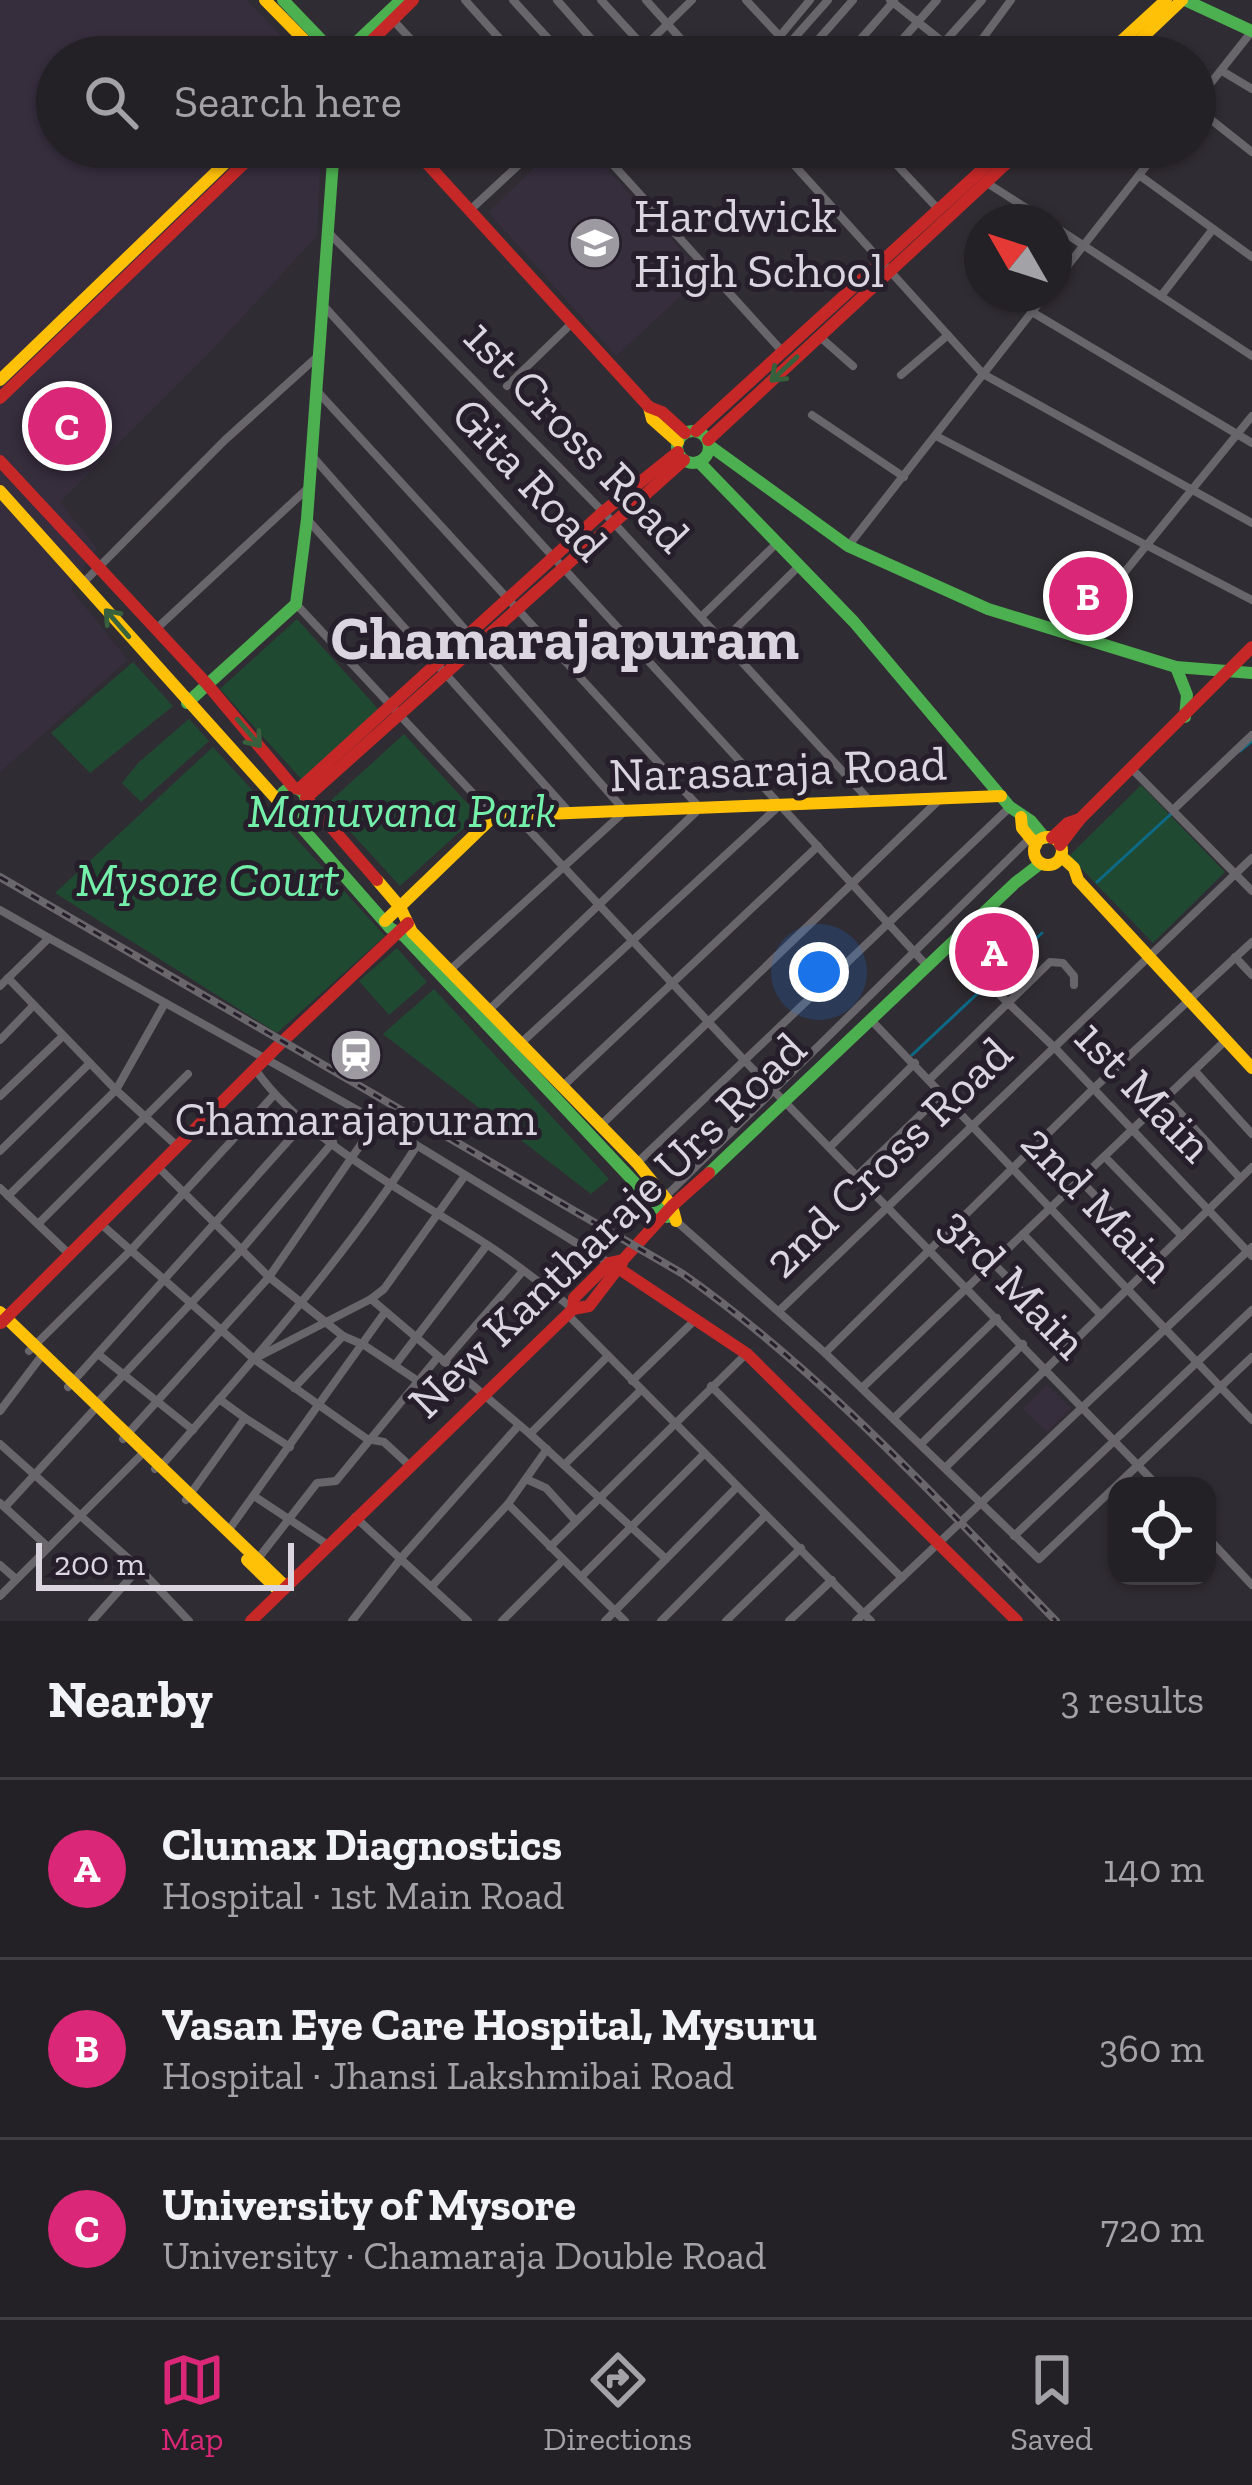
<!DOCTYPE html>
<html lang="en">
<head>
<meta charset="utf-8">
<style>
	:root { --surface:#242126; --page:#302e32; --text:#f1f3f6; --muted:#a3a3a7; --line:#413e43; --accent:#db2777 }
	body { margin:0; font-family:"Zilla Slab",serif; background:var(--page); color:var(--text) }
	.controls { position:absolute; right:36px; bottom:36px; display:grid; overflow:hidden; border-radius:24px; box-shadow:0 3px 9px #0004 }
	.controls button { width:108px; height:108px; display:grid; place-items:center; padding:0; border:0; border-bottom:3px solid var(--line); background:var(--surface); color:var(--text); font:60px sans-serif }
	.compass { position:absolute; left:964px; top:204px; width:108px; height:108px; border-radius:50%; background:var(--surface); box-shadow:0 3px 9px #0004; rotate:309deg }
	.scale { position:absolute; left:36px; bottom:30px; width:258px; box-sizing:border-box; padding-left:12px; border:6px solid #dad5de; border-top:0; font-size:33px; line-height:42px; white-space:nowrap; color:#dad5de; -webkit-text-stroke:9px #261f2b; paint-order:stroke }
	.you { position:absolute; left:819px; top:972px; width:42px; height:42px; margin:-30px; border:9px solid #fff; border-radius:50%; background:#1a73e8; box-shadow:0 0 0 18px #1a73e833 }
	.badge { display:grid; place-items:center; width:78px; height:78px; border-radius:50%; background:var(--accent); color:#fff; font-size:39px; font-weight:700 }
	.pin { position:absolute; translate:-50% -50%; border:6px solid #fff; box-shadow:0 3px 12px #0006 }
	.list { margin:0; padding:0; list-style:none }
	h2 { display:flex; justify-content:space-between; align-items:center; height:156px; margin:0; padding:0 48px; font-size:51px }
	h2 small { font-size:39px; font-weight:400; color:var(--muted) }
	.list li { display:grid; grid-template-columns:78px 1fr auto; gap:36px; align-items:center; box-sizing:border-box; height:180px; padding:0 48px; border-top:3px solid var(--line) }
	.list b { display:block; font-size:45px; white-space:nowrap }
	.list p { margin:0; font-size:39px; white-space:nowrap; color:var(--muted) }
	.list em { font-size:39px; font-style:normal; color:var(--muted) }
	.icon { flex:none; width:66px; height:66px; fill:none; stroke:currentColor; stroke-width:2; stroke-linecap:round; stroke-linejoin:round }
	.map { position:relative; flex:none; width:1252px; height:1621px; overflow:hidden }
	.search { position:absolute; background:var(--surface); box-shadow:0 3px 9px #0004; left:36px; right:36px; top:36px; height:132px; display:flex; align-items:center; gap:30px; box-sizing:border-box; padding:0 42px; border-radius:66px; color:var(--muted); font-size:45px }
	.sheet { height:696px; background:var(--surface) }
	nav { display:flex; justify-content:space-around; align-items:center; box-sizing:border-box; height:168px; border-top:3px solid var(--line); background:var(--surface); font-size:33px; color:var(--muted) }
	nav a { display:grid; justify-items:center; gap:6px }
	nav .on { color:var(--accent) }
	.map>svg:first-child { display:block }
</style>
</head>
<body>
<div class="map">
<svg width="1252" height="1621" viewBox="0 0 1252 1621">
	<rect width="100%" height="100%" fill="#302c33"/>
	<g fill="#362d3d">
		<path d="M0 0H247L301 57H57V147H321L317 236 211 351 60 502 97 548 71 589 128 660 0 772Z"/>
		<path d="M556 147H587L704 275 616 356 488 212Z"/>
		<path d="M1047 1385 1071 1408 1047 1432 1023 1409Z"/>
	</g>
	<g fill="#204932">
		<path d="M297 619 379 710 302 780 220 689Z"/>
		<path d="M133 662 173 706 90 773 51 733Z"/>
		<path d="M189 719 209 741 141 802 122 783 139 762Z"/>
		<path d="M404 734 478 815 400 886 326 805Z"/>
		<path d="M213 747 385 936 277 1033 55 893Z"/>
		<path d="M1141 785 1225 872 1153 943 1069 856Z"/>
		<path d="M397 948 427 982 389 1015 359 981Z"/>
		<path d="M434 989 609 1179 591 1194 383 1034Z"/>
	</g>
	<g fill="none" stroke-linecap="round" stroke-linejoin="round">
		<g stroke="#0d6a87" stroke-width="3">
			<path d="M1240 751 1252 741"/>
			<path d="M1097 882 1171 814"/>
			<path d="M912 1055 1042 933"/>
		</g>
		<g stroke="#69666b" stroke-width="8">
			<path d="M465 0 516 57"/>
			<path d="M513 0 565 57"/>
			<path d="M557 0 607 57"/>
			<path d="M601 0 644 47"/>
			<path d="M646 0 697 57"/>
			<path d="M746 0 799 57"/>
			<path d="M890 0 962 57"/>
			<path d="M393 20 427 57"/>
			<path d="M780 36 810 0"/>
			<path d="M788 45 828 0"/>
			<path d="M634 57 692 0"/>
			<path d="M803 57 853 0"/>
			<path d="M845 57 894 1"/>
			<path d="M887 57 937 0"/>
			<path d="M931 57 982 0"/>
			<path d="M969 57 1011 0"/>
			<path d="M1222 71 1252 89"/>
			<path d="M1195 103 1252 31"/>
			<path d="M1195 107 1252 152"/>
			<path d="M510 147 523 161"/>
			<path d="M597 147 781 350"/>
			<path d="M778 147 983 374 1252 523"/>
			<path d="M880 147 939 210"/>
			<path d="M1139 175 1252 257"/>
			<path d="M987 183 1048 222"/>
			<path d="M469 211 538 147"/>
			<path d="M1054 226 1252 356"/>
			<path d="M329 233 613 522 869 800"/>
			<path d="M1054 283 1161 147"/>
			<path d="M1161 296 1213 229"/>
			<path d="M322 304 928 967"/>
			<path d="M1032 312 1252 443"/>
			<path d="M819 336 853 366"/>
			<path d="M901 375 948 335"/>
			<path d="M507 386 572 323"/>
			<path d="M317 391 700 808 489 1010"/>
			<path d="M812 415 904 477"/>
			<path d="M936 436 1252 600"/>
			<path d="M313 457 625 811 450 970"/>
			<path d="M307 519 569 812"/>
			<path d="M849 545 1046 294"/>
			<path d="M83 583 225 440 318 356"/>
			<path d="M296 604 494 816"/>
			<path d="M701 617 777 543"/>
			<path d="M155 630 307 489"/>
			<path d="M1075 633 1252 416"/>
			<path d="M723 641 799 566"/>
			<path d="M1131 768 1252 891"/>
			<path d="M1174 809 1252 735"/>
			<path d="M516 816 744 1060 1158 1486"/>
			<path d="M0 910 49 938"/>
			<path d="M949 946 1055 1048 1252 1256"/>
			<path d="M1235 957 1252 975"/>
			<path d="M8 978 116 1090 177 1146"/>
			<path d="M0 986 49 938 377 1121 609 1263"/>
			<path d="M872 1021 1252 1420"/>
			<path d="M0 1040 34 1005"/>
			<path d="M521 1043 781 804"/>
			<path d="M255 1069C303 1139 412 1196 483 1242 515 1262 544 1286 573 1309"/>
			<path d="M1195 1071 1252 1134"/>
			<path d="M930 1079 1050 962 1063 963 1074 976V985"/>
			<path d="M562 1087 818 846"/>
			<path d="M0 1096 63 1036"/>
			<path d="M1166 1098 1240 1178"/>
			<path d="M601 1125 940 799"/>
			<path d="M830 1147 915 1063"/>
			<path d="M0 1151 90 1063"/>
			<path d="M1105 1157 1182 1236"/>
			<path d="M637 1163 1010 807"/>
			<path d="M158 1167 269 1277 343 1336 364 1345 418 1381"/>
			<path d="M857 1176 943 1093"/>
			<path d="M1080 1180 1157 1260"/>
			<path d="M0 1188 69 1254"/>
			<path d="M8 1196 116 1090 165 1003"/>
			<path d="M665 1197 1030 838"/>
			<path d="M676 1221 825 1353 1039 1559 1252 1357"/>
			<path d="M38 1224 188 1074"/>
			<path d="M101 1224 254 1359 367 1439 384 1442 410 1466"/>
			<path d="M1023 1234 1101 1315"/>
			<path d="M993 1263 1073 1343"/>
			<path d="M371 1299 384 1289 464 1177"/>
			<path d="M779 1311 1252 858"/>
			<path d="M568 1315 871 1621"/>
			<path d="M29 1351 131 1250 273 1096"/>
			<path d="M825 1353 1093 1089 1252 942"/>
			<path d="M98 1354 193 1430"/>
			<path d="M254 1359 371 1299 530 1434 666 1559"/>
			<path d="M444 1362 523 1271"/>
			<path d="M395 1365 487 1245"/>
			<path d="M632 1381 696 1319"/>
			<path d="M711 1386 902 1578"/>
			<path d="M68 1387 306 1121"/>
			<path d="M294 1388 343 1336"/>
			<path d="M862 1388 1226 1040"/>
			<path d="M96 1404 242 1249 333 1142"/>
			<path d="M0 1411 43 1354"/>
			<path d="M245 1418 290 1447"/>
			<path d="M894 1418 997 1318"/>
			<path d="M530 1434 608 1356"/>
			<path d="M123 1439 269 1277 377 1121"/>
			<path d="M0 1444 139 1568 189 1621"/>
			<path d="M921 1444 1023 1344"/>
			<path d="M564 1465 641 1390"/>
			<path d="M945 1468 1252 1167"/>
			<path d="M155 1469 161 1466C251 1363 342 1261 416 1147"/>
			<path d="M526 1479 546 1488 576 1521"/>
			<path d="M254 1496 328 1545"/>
			<path d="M186 1500 245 1418 219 1399"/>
			<path d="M0 1503 48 1547"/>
			<path d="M508 1504 625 1621"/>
			<path d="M5 1507 93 1411"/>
			<path d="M355 1517 468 1621"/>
			<path d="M228 1531 385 1312"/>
			<path d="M1014 1536 1252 1310"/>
			<path d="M1207 1537 1252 1585"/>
			<path d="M550 1547 746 1354"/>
			<path d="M257 1560 317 1483 336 1481 438 1357"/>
			<path d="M0 1565 16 1579"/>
			<path d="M581 1577 704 1454"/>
			<path d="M432 1586 508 1504 547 1449"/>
			<path d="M0 1596 141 1455"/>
			<path d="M92 1621 139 1568"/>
			<path d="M352 1621 402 1557 519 1425"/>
			<path d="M502 1621 563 1560"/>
			<path d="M605 1621 737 1487"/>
			<path d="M661 1621 766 1515"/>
			<path d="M726 1621 801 1548"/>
			<path d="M789 1621 832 1580"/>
			<path d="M856 1621 1252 1247"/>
		</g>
		<g stroke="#4caf50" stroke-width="12">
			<path d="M283 0 327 46"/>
			<path d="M1185 0 1252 31"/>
			<path d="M349 49 401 0"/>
			<circle cx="693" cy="447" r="16"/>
			<path d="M710 446 848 546 988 609 1176 667 1252 673"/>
			<path d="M699 462 854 622 1010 807 1031 821 1045 838"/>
			<path d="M1176 667 1187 695 1185 717"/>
			<path d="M187 703 296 604 307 519 334 147"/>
			<circle cx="293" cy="801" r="13"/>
			<path d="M290 814 390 928 404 936 667 1217"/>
			<path d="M709 1173 1015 883 1041 863"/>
		</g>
		<g stroke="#ffc107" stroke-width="12">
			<path d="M265 0 318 54"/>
			<path d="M1104 57 1166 0"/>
			<path d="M1122 57 1182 0"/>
			<path d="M0 380 242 147"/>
			<path d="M649 407 652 419 678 442"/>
			<path d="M0 491 280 803"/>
			<path d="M1021 817 1022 828 1036 845"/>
			<circle cx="1048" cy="851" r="14"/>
			<path d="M1061 856 1074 868 1078 880 1252 1068"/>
			<path d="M377 880 400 907 412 932 637 1163 672 1206 676 1221"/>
			<path d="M385 921 494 816 1001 796"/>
			<path d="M0 1312 285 1586"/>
			<path d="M247 1560 279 1591"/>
		</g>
		<g stroke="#c62828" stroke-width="12">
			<path d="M355 57 413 0"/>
			<path d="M412 147 649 407 662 412 685 433"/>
			<path d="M0 398 261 147"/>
			<path d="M696 431 1007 147"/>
			<path d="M708 440 1024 147"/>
			<path d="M0 461 207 684 294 788"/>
			<path d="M299 789 603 512 678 452"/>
			<path d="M1052 838 1068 823 1080 819"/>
			<path d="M1060 845 1080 819 1252 647"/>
			<path d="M377 880 306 798 684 460"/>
			<path d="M621 1270 747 1354 1017 1621"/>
			<path d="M573 1309 589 1306 622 1263"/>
			<path d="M1 1323 282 1042 408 923"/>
			<path d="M251 1621 573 1309 574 1298 609 1263 623 1260 672 1206 709 1173"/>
		</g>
		<g stroke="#6a676c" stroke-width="8">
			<path id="rail" d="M0 877 683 1274C823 1373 937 1499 1056 1621"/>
		</g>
		<use href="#rail" stroke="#261f2b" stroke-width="3" stroke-dasharray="9" stroke-linecap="butt"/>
	</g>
	<defs><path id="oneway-shaft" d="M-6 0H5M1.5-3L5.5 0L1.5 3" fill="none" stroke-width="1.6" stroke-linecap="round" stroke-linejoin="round" transform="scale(3)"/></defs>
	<g stroke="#37603c">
		<use href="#oneway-shaft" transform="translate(784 369) rotate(137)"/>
		<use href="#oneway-shaft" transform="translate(117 623) rotate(-131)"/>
		<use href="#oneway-shaft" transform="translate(249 733) rotate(50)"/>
	</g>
	<defs>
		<g id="school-disc" transform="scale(2.7)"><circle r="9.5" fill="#9e9aa2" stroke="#261f2b"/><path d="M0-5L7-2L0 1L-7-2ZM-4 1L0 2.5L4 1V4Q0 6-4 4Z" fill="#fff"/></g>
		<g id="station-disc" transform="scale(2.7)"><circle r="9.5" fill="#9e9aa2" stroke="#261f2b"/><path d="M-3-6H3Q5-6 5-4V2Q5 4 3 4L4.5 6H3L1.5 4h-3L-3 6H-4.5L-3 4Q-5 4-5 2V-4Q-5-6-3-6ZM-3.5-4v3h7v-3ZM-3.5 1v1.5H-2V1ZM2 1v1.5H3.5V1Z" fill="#fff"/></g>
	</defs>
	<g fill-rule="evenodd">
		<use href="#school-disc" x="595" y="243"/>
		<use href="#station-disc" x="356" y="1055"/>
	</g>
	<g text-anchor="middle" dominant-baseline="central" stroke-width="10" stroke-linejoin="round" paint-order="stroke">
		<g font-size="48" fill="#dad5de" stroke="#261f2b" text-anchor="start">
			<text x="634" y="215">Hardwick<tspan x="634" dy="55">High School</tspan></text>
			<text x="356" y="1118" text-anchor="middle">Chamarajapuram</text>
		</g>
		<g font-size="48" fill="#dad5de" stroke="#261f2b">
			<text transform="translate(577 436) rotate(46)">1st Cross Road</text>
			<text transform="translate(530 479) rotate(47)">Gita Road</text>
			<text transform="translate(778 769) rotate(-2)">Narasaraja Road</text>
			<text transform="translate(1144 1091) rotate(46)">1st Main</text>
			<text transform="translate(888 1157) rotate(-44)">2nd Cross Road</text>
			<text transform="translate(1098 1203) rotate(46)">2nd Main</text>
			<text transform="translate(607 1225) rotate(-44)">New Kantharaje Urs Road</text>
			<text transform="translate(1014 1283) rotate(46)">3rd Main</text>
		</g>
		<g font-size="48" font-style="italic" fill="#74f0aa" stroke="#261f2b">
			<text x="402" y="810">Manuvana Park</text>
			<text x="208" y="879">Mysore Court</text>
		</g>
		<g font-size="60" font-weight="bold" fill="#dad5de" stroke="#261f2b">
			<text x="565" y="638">Chamarajapuram</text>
		</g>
	</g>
</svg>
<div class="controls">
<button><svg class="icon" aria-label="locate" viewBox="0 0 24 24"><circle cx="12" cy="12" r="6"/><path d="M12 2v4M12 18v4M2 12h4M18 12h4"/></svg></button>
</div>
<svg class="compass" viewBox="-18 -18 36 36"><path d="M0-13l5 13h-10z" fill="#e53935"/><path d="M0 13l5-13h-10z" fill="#a3a3a7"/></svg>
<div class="scale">200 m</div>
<div class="you"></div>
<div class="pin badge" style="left:994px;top:952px">A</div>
<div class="pin badge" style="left:1088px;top:596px">B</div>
<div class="pin badge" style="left:67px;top:426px">C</div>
<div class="search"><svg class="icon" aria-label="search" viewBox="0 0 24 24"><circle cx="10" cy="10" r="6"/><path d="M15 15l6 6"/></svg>Search here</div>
</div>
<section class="sheet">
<h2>Nearby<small>3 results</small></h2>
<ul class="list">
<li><span class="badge">A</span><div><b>Clumax Diagnostics</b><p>Hospital · 1st Main Road</p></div><em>140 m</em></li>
<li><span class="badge">B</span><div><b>Vasan Eye Care Hospital, Mysuru</b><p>Hospital · Jhansi Lakshmibai Road</p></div><em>360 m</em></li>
<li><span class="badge">C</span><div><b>University of Mysore</b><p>University · Chamaraja Double Road</p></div><em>720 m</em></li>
</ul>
</section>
<nav>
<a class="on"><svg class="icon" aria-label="map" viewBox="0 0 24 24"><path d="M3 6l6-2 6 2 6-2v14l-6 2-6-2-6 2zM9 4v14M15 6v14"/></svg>Map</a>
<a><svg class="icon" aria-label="directions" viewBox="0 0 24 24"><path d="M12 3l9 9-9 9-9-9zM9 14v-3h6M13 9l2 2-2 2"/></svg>Directions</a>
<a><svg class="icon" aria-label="saved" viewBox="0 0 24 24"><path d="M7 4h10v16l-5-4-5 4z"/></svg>Saved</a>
</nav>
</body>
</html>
